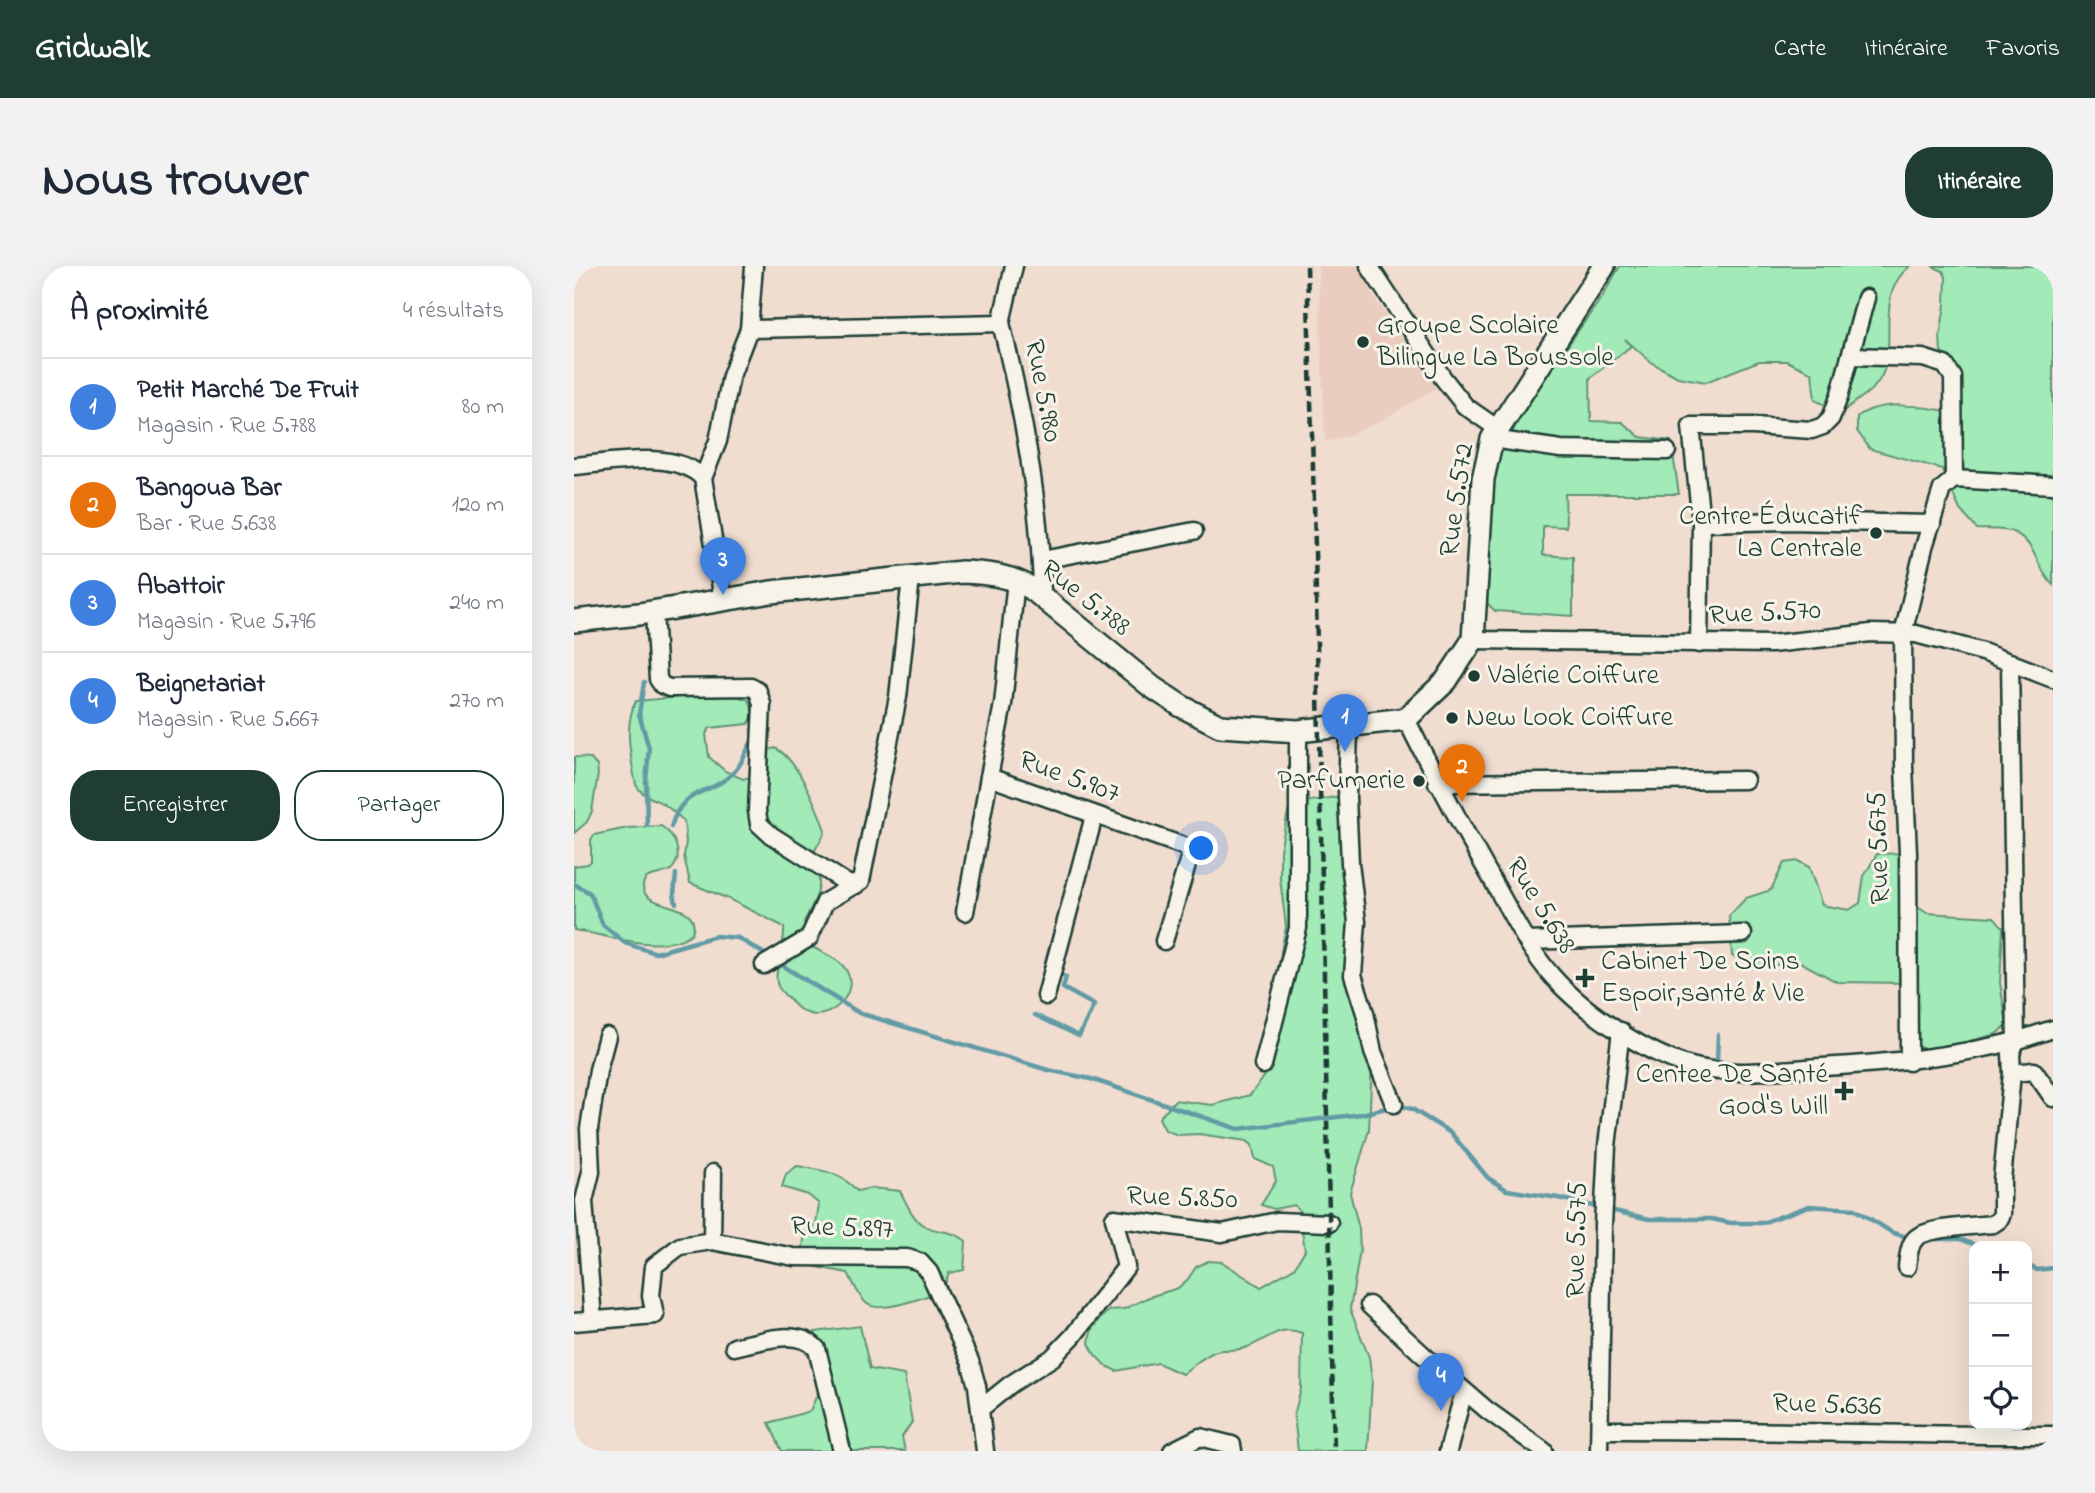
<!DOCTYPE html>
<html lang="fr">
<head>
<meta charset="utf-8">
<style>
	:root { --surface:#fff; --page:#f2f2f3; --text:#1f2937; --muted:#747a83; --line:#e0e1e3; --accent:#1f3d34 }
	body { margin:0; font-family:"Indie Flower",sans-serif; background:var(--page); color:var(--text) }
	.controls { position:absolute; right:21px; bottom:21px; display:grid; overflow:hidden; border-radius:14px; box-shadow:0 7px 28px #0002 }
	.controls button { width:63px; height:63px; display:grid; place-items:center; padding:0; border:0; border-bottom:2px solid var(--line); background:var(--surface); color:var(--text); font:35px sans-serif }
	.you { position:absolute; left:628px; top:583px; width:24px; height:24px; margin:-18px; border:5px solid #fff; border-radius:50%; background:#1a73e8; box-shadow:0 0 0 10px #1a73e833 }
	.badge { display:grid; place-items:center; width:46px; height:46px; border-radius:50%; background:var(--accent); color:#fff; font-size:23px; font-weight:700 }
	.pin { position:absolute; translate:-50% -58px; filter:drop-shadow(0 2px 4px #0008) }
	.pin::after { content:''; position:absolute; top:37px; width:24px; height:21px; background:inherit; clip-path:polygon(0 0,100% 0,50% 100%) }
	.list { margin:0; padding:0; list-style:none }
	h2 { display:flex; justify-content:space-between; align-items:center; height:91px; margin:0; padding:0 28px; font-size:30px }
	h2 small { font-size:23px; font-weight:400; color:var(--muted) }
	.list li { display:grid; grid-template-columns:46px 1fr auto; gap:21px; align-items:center; box-sizing:border-box; height:98px; padding:0 28px; border-top:2px solid var(--line) }
	.list b { display:block; font-size:26px; white-space:nowrap }
	.list p { margin:0; font-size:23px; white-space:nowrap; color:var(--muted) }
	.list em { font-size:23px; font-style:normal; color:var(--muted) }
	.actions { display:flex; gap:14px; padding:21px 28px }
	.actions a { flex:1; padding:16px 0; border:2px solid var(--accent); border-radius:28px; text-align:center; font-size:24px; color:var(--accent) }
	.actions .main { background:var(--accent); color:#fff }
	.icon { flex:none; width:38px; height:38px; fill:none; stroke:currentColor; stroke-width:2; stroke-linecap:round; stroke-linejoin:round }
	.map { position:relative; flex:none; width:1479px; height:1185px; overflow:hidden; border-radius:28px }
	header { display:flex; align-items:center; gap:42px; box-sizing:border-box; height:98px; padding:0 35px; background:var(--accent); color:#fff }
	header strong { font-size:33px }
	nav { display:flex; gap:38px; margin-inline-start:auto; font-size:24px }
	.intro { display:flex; align-items:center; justify-content:space-between; box-sizing:border-box; height:168px; padding:0 42px }
	h1 { margin:0; font-size:49px }
	.button { padding:18px 32px; border-radius:28px; background:var(--accent); color:#fff; font-size:24px; font-weight:700 }
	main { display:flex; gap:42px; padding:0 42px }
	aside { flex:1; background:var(--surface); border-radius:28px; box-shadow:0 7px 28px #0002 }
	.map>svg:first-child { display:block }
</style>
</head>
<body>
<header>
<strong>Gridwalk</strong>
<nav><a>Carte</a><a>Itinéraire</a><a>Favoris</a></nav>
</header>
<div class="intro"><h1>Nous trouver</h1><a class="button">Itinéraire</a></div>
<main>
<aside>
<h2>À proximité<small>4 résultats</small></h2>
<ul class="list">
<li><span class="badge" style="background:#3f7fe0">1</span><div><b>Petit Marché De Fruit</b><p>Magasin · Rue 5.788</p></div><em>80 m</em></li>
<li><span class="badge" style="background:#e8710a">2</span><div><b>Bangoua Bar</b><p>Bar · Rue 5.638</p></div><em>120 m</em></li>
<li><span class="badge" style="background:#3f7fe0">3</span><div><b>Abattoir</b><p>Magasin · Rue 5.796</p></div><em>240 m</em></li>
<li><span class="badge" style="background:#3f7fe0">4</span><div><b>Beignetariat</b><p>Magasin · Rue 5.667</p></div><em>270 m</em></li>
</ul>
<div class="actions"><a class="main">Enregistrer</a><a>Partager</a></div>
</aside>
<div class="map">
<svg width="1479" height="1185" viewBox="0 0 1479 1185">
	<rect width="100%" height="100%" fill="#f0ddd0"/>
	<filter id="ink" filterUnits="userSpaceOnUse"><feTurbulence type="fractalNoise" baseFrequency=".0143" numOctaves="2"/><feDisplacementMap in="SourceGraphic" scale="14" xChannelSelector="R" yChannelSelector="G"/><feConvolveMatrix kernelMatrix="1 2 1 2 8 2 1 2 1" color-interpolation-filters="sRGB"/></filter>
	<g filter="url(#ink)">
		<path fill="#ebcdbf" d="M744 0H788L799 30 864 121 805 156 776 169 751 176Z"/>
		<g fill="#a2eab7" stroke="#609476" stroke-width="2">
			<path d="M1046 0H1336C1297 31 1328 83 1304 116 1297 127 1281 135 1271 144L1264 145 1241 134 1238 107 1213 95H1185L1132 116 1104 111 1078 97 1051 73 1057 80 1016 112 1017 155 1048 156 1066 171 1097 175 1105 228H991L992 261 969 260V289L999 291V350L921 345 909 333 919 203 954 136 1028 31Z"/>
			<path d="M1358 0H1479V319C1463 304 1462 277 1441 267 1431 262 1414 264 1403 263L1386 244 1368 203 1296 183 1283 165V151C1307 133 1345 140 1372 145L1379 111 1367 85 1366 70 1371 39 1372 11 1369 5Z"/>
			<path d="M147 426 173 433 177 438 179 452 174 458 136 462 132 468 135 491 151 505 169 513 176 511 188 486 201 482C223 492 243 541 251 564 249 574 242 579 239 589 235 598 245 606 245 615 246 628 235 645 230 656L236 680C246 685 257 690 265 696 293 719 260 755 236 748 226 746 221 739 214 732 210 728 206 725 204 720 198 707 212 679 210 661L157 634 116 617 110 590 112 576 110 555C104 550 98 544 91 539 80 532 69 531 62 519 57 493 49 459 62 435 90 432 118 431 147 426Z"/>
			<path d="M0 491 16 492 23 500 24 508 18 545 13 556 0 567Z"/>
			<path d="M768 530 779 643V728L798 794 795 864 776 927 785 963 786 984 776 1043 795 1091 798 1114 794 1185H724L720 1149 727 1123 728 1067C701 1057 692 1078 667 1083 658 1085 648 1082 640 1086 628 1091 618 1101 608 1108L584 1097 542 1105 531 1099 521 1089 515 1077 517 1065 525 1053 536 1044 550 1043 575 1031 604 1022 614 1013 622 1001 634 995 648 996 687 1021 720 1002 731 984 725 944 720 939 700 943 687 939 702 915 699 901 681 893 678 879 673 875 625 868 604 869 591 864 585 852 601 834 638 839 676 829 696 803 707 685 712 661 706 612V584L714 546 730 544V536Z"/>
			<path d="M87 560C100 568 110 588 99 602 91 612 69 604 69 621 69 645 130 634 118 667 91 690 32 669 0 664V600L14 598 17 595V574L20 569 54 562Z"/>
			<path d="M1334 587 1342 640 1353 647 1420 651 1429 661 1426 717 1433 759 1422 768 1364 784 1339 781 1331 717 1263 716 1226 696 1183 701 1158 690 1155 650 1172 632 1197 624 1210 597 1224 595 1235 601 1248 639 1275 644 1286 637 1290 610 1303 588Z"/>
			<path d="M223 900C247 904 267 906 283 925L297 922 326 925C332 936 338 952 349 959 362 967 380 964 392 975L390 1004 375 1007 369 1024C354 1030 305 1049 292 1037 284 1030 279 1016 274 1007L233 999 228 987 231 967 242 958 245 938 234 929 208 921 212 908Z"/>
			<path d="M286 1060 296 1103 330 1109 338 1156 328 1171 331 1185H208L195 1157 236 1145 252 1108 241 1066Z"/>
		</g>
		<g fill="none" stroke-linecap="round" stroke-linejoin="round">
			<g stroke="#629ba5" stroke-width="4.5">
				<path d="M70 416 65 448 75 482 72 515 73 559"/>
				<path d="M97 561C109 519 137 531 161 505 170 495 173 482 180 472"/>
				<path d="M0 618 16 627 29 659 51 677 82 687 142 670 164 672 194 690"/>
				<path d="M102 637 100 628 102 608"/>
				<path d="M204 697 285 747 474 804 517 813 664 863 788 848 816 841"/>
				<path d="M461 749 505 770 520 739 489 722 492 711 481 707"/>
				<path d="M1143 795 1144 769"/>
				<path d="M824 839 838 843 877 867 914 912 933 924 984 932 1075 953H1137L1157 957H1188L1235 940 1280 943 1319 967 1337 972"/>
				<path d="M1356 973H1386L1404 980"/>
				<path d="M1453 999 1463 1004 1479 1002"/>
			</g>
			<g stroke="#1f3d34" stroke-width="21">
				<g id="minor">
					<path d="M795 0 869 112 891 140 924 163"/>
					<path d="M427 57 440 0"/>
					<path d="M175 63 427 57C449 145 467 238 468 329"/>
					<path d="M1276 90 1349 92 1371 99 1379 111 1380 213"/>
					<path d="M918 173 987 183 1093 185"/>
					<path d="M0 200C38 197 101 183 129 212"/>
					<path d="M1127 257 1213 255 1358 258"/>
					<path d="M468 294 620 265"/>
					<path d="M442 314 429 438 415 511 612 581 616 589 590 675"/>
					<path d="M149 334 129 212 144 175 157 110 175 63 180 0"/>
					<path d="M80 346 84 413 88 419 95 422 177 421 184 425 188 438 183 545 185 558 197 569 274 618 282 619"/>
					<path d="M899 374 1197 378 1297 367 1342 368 1409 386 1479 413"/>
					<path d="M1125 378 1127 257 1117 160H1179L1238 164 1249 160 1257 152 1265 131 1292 32"/>
					<path d="M1436 396 1442 775 1479 763"/>
					<path d="M832 453C860 509 889 563 920 617 938 649 955 684 979 711 1011 747 1075 790 1121 801 1161 811 1207 803 1248 801 1316 797 1376 791 1442 775L1437 788 1438 807 1460 805 1479 832"/>
					<path d="M775 461 773 531 776 597 783 656 779 709 791 747 799 786 820 838"/>
					<path d="M863 517 1171 514"/>
					<path d="M391 646 415 511"/>
					<path d="M953 675 1169 668"/>
					<path d="M190 699 235 672 251 636 287 615 324 431 337 312"/>
					<path d="M472 730 520 550"/>
					<path d="M1335 796 1334 587 1330 501 1329 368 1350 281 1368 223 1380 213 1479 219"/>
					<path d="M689 799 724 662V465"/>
					<path d="M139 907 138 975 220 991 333 992 346 996 355 1006 396 1095 403 1120 411 1185"/>
					<path d="M1333 1001C1334 993 1335 979 1341 973 1351 961 1402 960 1419 958L1425 954 1428 948V914L1438 807"/>
					<path d="M795 1039 858 1097 913 1144 970 1185"/>
					<path d="M19 1054 10 935 17 906 15 863 24 804 33 770"/>
					<path d="M0 1056 81 1049 77 1030 80 1000 106 980 138 975"/>
					<path d="M160 1081C185 1076 224 1061 243 1083L268 1185"/>
					<path d="M406 1143 437 1118 478 1092 499 1070 552 1001 540 952 648 967 703 955 755 957"/>
					<path d="M1026 1164C1177 1163 1328 1170 1479 1169"/>
					<path d="M598 1185 626 1171 658 1179 659 1185"/>
					<path d="M874 1185 890 1125"/>
					<path d="M1025 1185 1029 959 1033 880 1047 765"/>
				</g>
			</g>
			<g stroke="#1f3d34" stroke-width="26">
				<path id="tertiary" d="M0 355 65 348 197 326 388 306C413 307 434 309 457 322L578 421 607 440 646 460 724 465 832 453 872 415 899 374 909 213 918 173 1030 0"/>
			</g>
			<use href="#minor" stroke="#f7f3e8" stroke-width="16"/>
			<use href="#tertiary" stroke="#f7f3e8" stroke-width="21"/>
			<path stroke="#1f3d34" stroke-width="4.5" stroke-dasharray="10 5" stroke-linecap="butt" d="M733 0 740 236 760 1185"/>
		</g>
	</g>
	<g fill="#1f3d34" stroke="#f7f3e8" stroke-width="2.5">
		<circle cx="789" cy="76" r="7"/>
		<circle cx="1302" cy="267" r="7"/>
		<circle cx="900" cy="410" r="7"/>
		<circle cx="878" cy="452" r="7"/>
		<circle cx="845" cy="515" r="7"/>
		<path d="M1007.5 701.5h7v7h7v7h-7v7h-7v-7h-7v-7h7z"/>
		<path d="M1266.5 814.5h7v7h7v7h-7v7h-7v-7h-7v-7h7z"/>
	</g>
	<g text-anchor="middle" dominant-baseline="central" stroke-width="6" stroke-linejoin="round" paint-order="stroke">
		<g font-size="28" fill="#1f3d34" stroke="#f7f3e8" text-anchor="start">
			<text x="803" y="60">Groupe Scolaire<tspan x="803" dy="32">Bilingue La Boussole</tspan></text>
			<text x="1288" y="251" text-anchor="end">Centre Éducatif<tspan x="1288" dy="32">La Centrale</tspan></text>
			<text x="914" y="410">Valérie Coiffure</text>
			<text x="892" y="452">New Look Coiffure</text>
			<text x="831" y="515" text-anchor="end">Parfumerie</text>
			<text x="1027" y="696">Cabinet De Soins<tspan x="1027" dy="32">Espoir,santé &amp; Vie</tspan></text>
			<text x="1254" y="809" text-anchor="end">Centee De Santé<tspan x="1254" dy="32">God's Will</tspan></text>
		</g>
		<g font-size="28" fill="#1f3d34" stroke="#f7f3e8">
			<text transform="translate(468 125) rotate(79)">Rue 5.980</text>
			<text transform="translate(884 234) rotate(-82)">Rue 5.572</text>
			<text transform="translate(511 333) rotate(38)">Rue 5.788</text>
			<text transform="translate(1191 348) rotate(-3)">Rue 5.570</text>
			<text transform="translate(495 512) rotate(20)">Rue 5.907</text>
			<text transform="translate(1306 582) rotate(-92)">Rue 5.675</text>
			<text transform="translate(966 640) rotate(58)">Rue 5.638</text>
			<text transform="translate(608 933) rotate(2)">Rue 5.850</text>
			<text transform="translate(268 963) rotate(2)">Rue 5.897</text>
			<text transform="translate(1004 974) rotate(-89)">Rue 5.575</text>
			<text transform="translate(1253 1140) rotate(2)">Rue 5.636</text>
		</g>
	</g>
</svg>
<div class="controls">
<button>+</button>
<button>−</button>
<button><svg class="icon" aria-label="locate" viewBox="0 0 24 24"><circle cx="12" cy="12" r="6"/><path d="M12 2v4M12 18v4M2 12h4M18 12h4"/></svg></button>
</div>
<div class="you"></div>
<div class="pin badge" style="left:771px;top:486px;background:#3f7fe0">1</div>
<div class="pin badge" style="left:888px;top:536px;background:#e8710a">2</div>
<div class="pin badge" style="left:149px;top:329px;background:#3f7fe0">3</div>
<div class="pin badge" style="left:867px;top:1145px;background:#3f7fe0">4</div>
</div>
</main>
</body>
</html>
